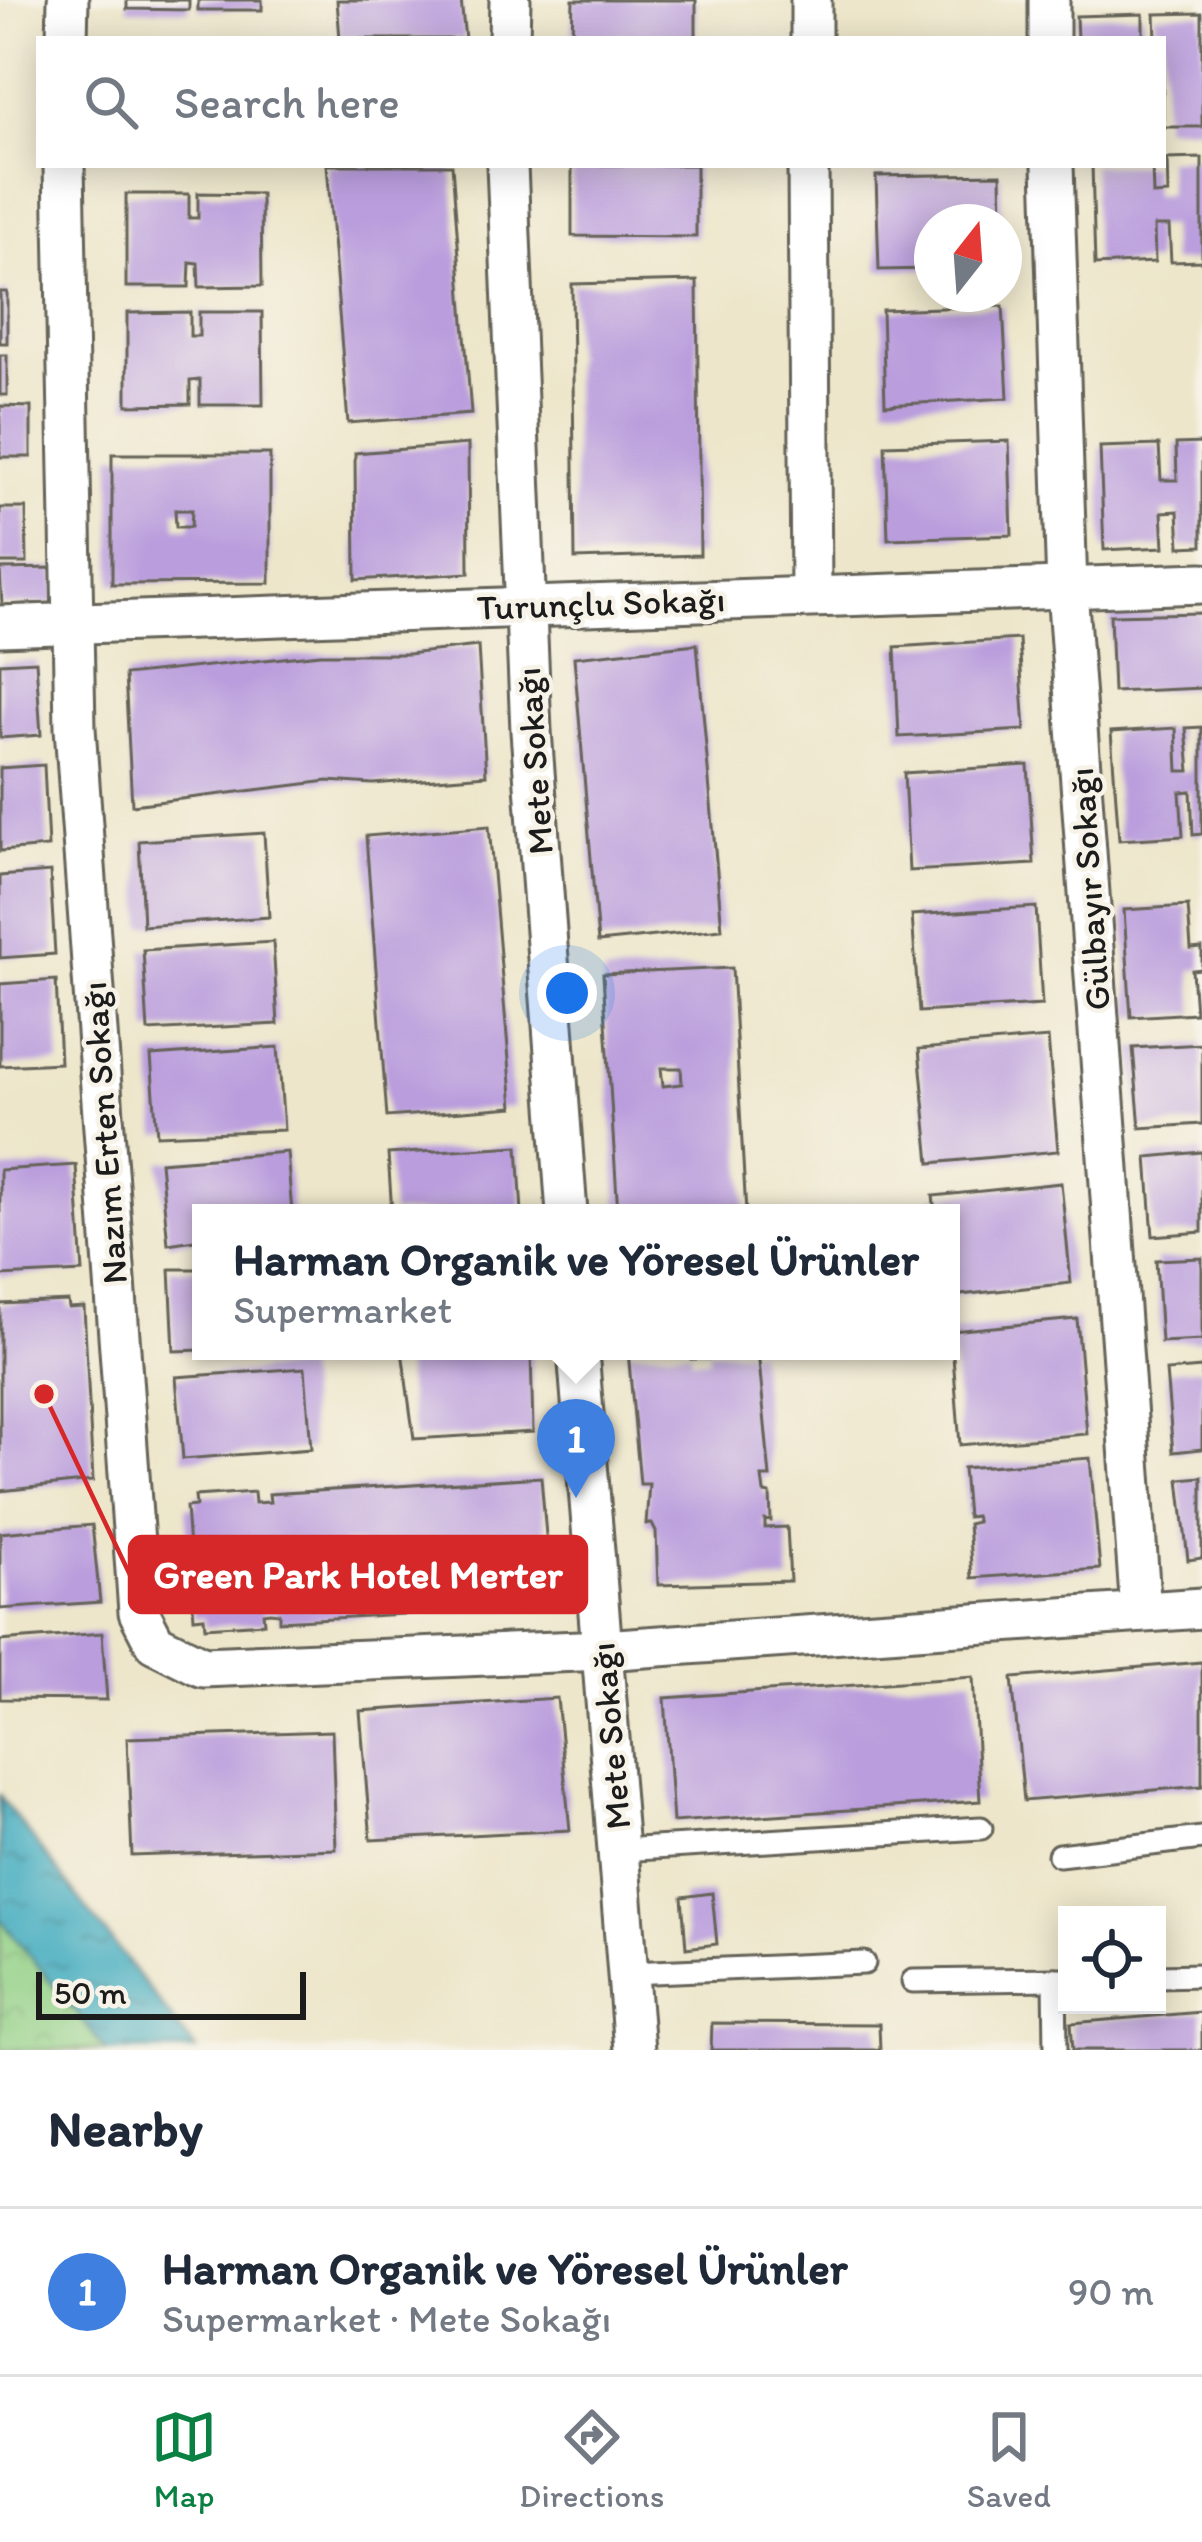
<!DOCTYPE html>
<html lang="en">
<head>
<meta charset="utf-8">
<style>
	:root { --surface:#fff; --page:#f6f6f7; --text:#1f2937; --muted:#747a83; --line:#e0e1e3; --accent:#0b8043 }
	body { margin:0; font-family:Itim,sans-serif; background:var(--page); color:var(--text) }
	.controls { position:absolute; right:36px; bottom:36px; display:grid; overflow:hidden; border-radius:0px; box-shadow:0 6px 30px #0003 }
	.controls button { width:108px; height:108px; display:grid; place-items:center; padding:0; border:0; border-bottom:3px solid var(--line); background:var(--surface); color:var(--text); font:60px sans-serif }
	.compass { position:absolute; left:914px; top:204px; width:108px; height:108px; border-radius:50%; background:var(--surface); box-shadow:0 6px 30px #0003; rotate:17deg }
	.scale { position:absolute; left:36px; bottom:30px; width:270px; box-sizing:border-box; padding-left:12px; border:6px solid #1c1c1c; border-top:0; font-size:33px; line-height:42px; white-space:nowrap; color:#1c1c1c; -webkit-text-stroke:9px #f7f3e8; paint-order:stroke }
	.you { position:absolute; left:567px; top:993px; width:42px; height:42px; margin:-30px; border:9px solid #fff; border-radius:50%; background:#1a73e8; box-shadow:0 0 0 18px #1a73e833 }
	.badge { display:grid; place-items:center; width:78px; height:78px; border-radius:50%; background:var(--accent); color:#fff; font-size:39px; font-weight:700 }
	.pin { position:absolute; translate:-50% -99px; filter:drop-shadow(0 3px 6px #0008) }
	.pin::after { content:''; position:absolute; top:63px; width:42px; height:36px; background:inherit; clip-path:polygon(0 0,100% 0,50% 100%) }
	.popup { position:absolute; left:192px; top:1204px; width:768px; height:156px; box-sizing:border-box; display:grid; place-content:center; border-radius:0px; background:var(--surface); filter:drop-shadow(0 3px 9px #0005); font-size:39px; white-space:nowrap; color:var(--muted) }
	.popup b { font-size:45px; color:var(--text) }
	.popup::after { content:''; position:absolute; left:50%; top:100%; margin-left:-24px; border:24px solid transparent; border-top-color:var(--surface) }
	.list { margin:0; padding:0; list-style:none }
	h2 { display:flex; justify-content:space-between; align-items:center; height:156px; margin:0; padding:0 48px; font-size:51px }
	h2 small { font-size:39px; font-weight:400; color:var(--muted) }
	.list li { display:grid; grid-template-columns:78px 1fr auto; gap:36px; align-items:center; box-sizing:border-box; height:168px; padding:0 48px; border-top:3px solid var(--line) }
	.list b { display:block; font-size:45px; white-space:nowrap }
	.list p { margin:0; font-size:39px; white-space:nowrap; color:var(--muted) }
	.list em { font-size:39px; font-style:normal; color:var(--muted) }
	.icon { flex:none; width:66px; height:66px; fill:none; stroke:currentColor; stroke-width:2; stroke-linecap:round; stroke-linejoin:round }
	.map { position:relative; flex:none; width:1202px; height:2050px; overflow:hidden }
	.search { position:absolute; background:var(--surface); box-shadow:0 6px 30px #0003; left:36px; right:36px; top:36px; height:132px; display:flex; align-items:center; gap:30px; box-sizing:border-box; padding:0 42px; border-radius:0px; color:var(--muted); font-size:45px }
	.sheet { height:324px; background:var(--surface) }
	nav { display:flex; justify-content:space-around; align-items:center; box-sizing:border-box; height:168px; border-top:3px solid var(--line); background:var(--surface); font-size:33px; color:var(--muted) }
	nav a { display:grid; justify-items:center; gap:6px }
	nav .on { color:var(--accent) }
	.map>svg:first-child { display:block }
</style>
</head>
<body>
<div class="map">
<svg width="1202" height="2050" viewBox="0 0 1202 2050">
	<defs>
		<pattern id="park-crowns" width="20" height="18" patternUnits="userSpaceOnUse" patternTransform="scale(3)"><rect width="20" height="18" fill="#93d187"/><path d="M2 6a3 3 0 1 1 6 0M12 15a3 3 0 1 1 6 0" fill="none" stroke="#7eb374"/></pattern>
		<pattern id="water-ripples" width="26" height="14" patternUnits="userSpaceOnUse" patternTransform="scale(3)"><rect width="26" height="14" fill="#40abbf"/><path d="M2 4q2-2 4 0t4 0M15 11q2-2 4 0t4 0" fill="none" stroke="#358a9a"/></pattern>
	</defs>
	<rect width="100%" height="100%" fill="#f7f3e8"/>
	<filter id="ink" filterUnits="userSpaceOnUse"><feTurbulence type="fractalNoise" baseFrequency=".00833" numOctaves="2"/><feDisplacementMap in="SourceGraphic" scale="24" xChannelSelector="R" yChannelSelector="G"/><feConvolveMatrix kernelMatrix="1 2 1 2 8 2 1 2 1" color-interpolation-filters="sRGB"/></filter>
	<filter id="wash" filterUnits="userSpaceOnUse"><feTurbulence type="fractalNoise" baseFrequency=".004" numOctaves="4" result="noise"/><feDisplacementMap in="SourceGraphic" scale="48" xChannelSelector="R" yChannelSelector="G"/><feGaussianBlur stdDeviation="2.7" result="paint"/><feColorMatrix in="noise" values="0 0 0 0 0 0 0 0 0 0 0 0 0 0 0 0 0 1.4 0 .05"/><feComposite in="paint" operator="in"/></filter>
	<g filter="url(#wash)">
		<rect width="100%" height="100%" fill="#ede6ca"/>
		<path fill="url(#park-crowns)" stroke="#587652" stroke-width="3" d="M0 1919 106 2050H0Z"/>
		<path fill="url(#water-ripples)" stroke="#2e646e" stroke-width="3" d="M0 1794 4 1802 196 2050H106L0 1919Z"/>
		<g id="blocks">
			<g fill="#ba9ddd" fill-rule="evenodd">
				<path d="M127 0H189V10L127 9Z"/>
				<rect x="198" y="0" width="64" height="10"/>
				<path d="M337 0H461L465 39H340Z"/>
				<path d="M573 0H696V39H572Z"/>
				<path d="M1202 13V127H1163V39H1156L1155 14Z"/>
				<path d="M1143 14V39H1077L1076 16Z"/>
				<path d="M1202 158V261L1171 262 1169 226H1154L1155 262 1095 265 1092 165H1152L1153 195 1168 194 1167 159Z"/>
				<path d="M327 165H452L471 414 348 423Z"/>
				<path d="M572 165H696V237L572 236Z"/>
				<path d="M1001 174 1002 222H932V269L879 270 876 176Z"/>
				<path d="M198 193 261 194 262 286 199 287 198 263 190 262 189 287H126V194H189V218H198Z"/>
				<path d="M697 281 700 555 575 559 572 284Z"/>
				<rect x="0" y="292" width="7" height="51"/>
				<path d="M1003 306 1008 398 885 405 882 310Z"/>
				<path d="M190 312V336H199V312H262L263 405H200V380L190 381V404L127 405V313Z"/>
				<rect x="0" y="355" width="7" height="40"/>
				<path d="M0 406 31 407V457H0Z"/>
				<path d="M1009 441 1012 535 888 539 885 445Z"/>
				<path d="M1202 443V546L1180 547 1178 511 1162 512 1164 547 1104 550 1100 447 1159 445 1161 480H1177L1176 444Z"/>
				<path d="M468 444 469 573 356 580 355 453Z"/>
				<path d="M112 454H270V583L112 584ZM175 510H192L191 527H176Z"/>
				<path d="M0 508H26L27 563H0Z"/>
				<path d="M55 568 56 603 2 605 0 569Z"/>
				<path d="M1202 613V688L1113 692 1110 615Z"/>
				<path d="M1019 639 1025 730 899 737 895 647Z"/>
				<path d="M697 644 722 929 598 942 574 657Z"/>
				<path d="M478 646 486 775 373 784 328 781 132 805 125 675 320 654H408Z"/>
				<path d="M36 661 41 735 0 738V663Z"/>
				<path d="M1202 727V834L1193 835 1191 791 1180 792 1183 836 1119 840 1111 732 1176 728 1178 771H1190L1186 728Z"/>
				<path d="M44 765 48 847 0 851V768Z"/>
				<path d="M1028 765 1034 864 909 871 904 773Z"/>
				<path d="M489 826 513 1107 387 1117 366 836Z"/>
				<path d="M264 833 269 917 143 926 139 841Z"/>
				<path d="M50 872 55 954 0 958V876Z"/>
				<path d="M1188 906 1191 949 1202 948V969L1192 970 1195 1013 1131 1017 1124 910Z"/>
				<path d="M1036 907 1042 1005 919 1012 912 915Z"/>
				<path d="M273 942 278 1024 148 1031 143 950Z"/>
				<path d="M732 968 746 1213H618L603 974ZM661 1068H681L682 1084 663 1086Z"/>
				<path d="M56 980 60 1063 0 1066V984Z"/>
				<path d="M1048 1038 1058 1151 930 1163 919 1049Z"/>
				<path d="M1202 1044V1124L1140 1128 1133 1048Z"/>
				<path d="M278 1047 284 1130 157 1135 151 1056Z"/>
				<path d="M518 1146 522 1213H392L388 1154Z"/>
				<path d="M287 1152 292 1213H201V1239L168 1244 160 1162Z"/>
				<path d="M1202 1152V1232L1153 1236 1147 1157Z"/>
				<path d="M76 1165 83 1272 0 1276V1170Z"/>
				<path d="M1061 1183 1071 1283 951 1296V1213H935L933 1196Z"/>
				<path d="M1202 1258V1340L1161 1342 1156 1260Z"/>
				<path d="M170 1269H201V1350L174 1351Z"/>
				<path d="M68 1301 69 1308 84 1307 93 1481 0 1491V1304Z"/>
				<path d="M1077 1319 1087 1434 960 1445 951 1331Z"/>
				<path d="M402 1351H531L533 1432 414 1439Z"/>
				<path d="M628 1351H691V1359H709L708 1351H758L770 1477H762L764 1493 770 1494 771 1521 765 1520V1528L787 1527 790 1581 658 1585 656 1532 652 1524H646L649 1484H640Z"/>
				<path d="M305 1368 311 1449 183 1459 176 1377Z"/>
				<path d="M1202 1368V1449L1173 1452 1166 1371Z"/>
				<path d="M1090 1458 1100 1569 972 1578 968 1524 977 1522 975 1516 967 1517 963 1468Z"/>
				<path d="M541 1477 552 1606 279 1621V1613L270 1612 263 1613 264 1623 205 1627 204 1617 194 1618 186 1507 196 1506 195 1496 254 1492 255 1503 270 1502 269 1494ZM342 1544H360L362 1560 343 1561Z"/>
				<path d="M1202 1477V1558L1188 1560 1179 1479Z"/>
				<path d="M92 1525 100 1602 0 1609V1533Z"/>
				<path d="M102 1633 107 1700 0 1699V1641Z"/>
				<path d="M1202 1662V1786L1024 1801 1012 1678Z"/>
				<path d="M973 1677 980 1801 673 1822 665 1698Z"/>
				<path d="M557 1698 570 1830 371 1840 360 1711Z"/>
				<path d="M332 1731 336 1849 132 1856 127 1738Z"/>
				<path d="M712 1893 717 1944 686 1948 682 1897Z"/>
				<path d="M1202 2012V2050H1073L1071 2023Z"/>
				<path d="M712 2023 879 2024 880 2050H711Z"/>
			</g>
		</g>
	</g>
	<g filter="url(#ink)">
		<use href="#blocks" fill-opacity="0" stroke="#656359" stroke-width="3"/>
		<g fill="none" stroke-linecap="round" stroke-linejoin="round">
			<g stroke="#656359" stroke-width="27">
				<g id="lane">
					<path d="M620 1850 981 1828"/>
					<path d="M1059 1855 1202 1838"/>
					<path d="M629 1973 864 1963"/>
					<path d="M1157 1976 1202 1975"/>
					<path d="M913 1981 1055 1979"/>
					<path d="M1056 2050 1055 1979H1066"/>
				</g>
			</g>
			<g stroke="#656359" stroke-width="45">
				<g id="street">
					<path d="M67 39 68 0"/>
					<path d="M509 39 510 0"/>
					<path d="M811 39V0"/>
					<path d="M1049 39V0"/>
					<path d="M64 165 75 728 139 1612 155 1643 203 1667 603 1650 1202 1608"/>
					<path d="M507 165 531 731 567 1213"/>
					<path d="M808 165 811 595"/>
					<path d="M1053 165 1067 589 1141 1612"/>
					<path d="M0 626 1202 583"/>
					<path d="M578 1351 634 2050"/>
				</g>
			</g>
			<use href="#lane" stroke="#fff" stroke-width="21"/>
			<use href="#street" stroke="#fff" stroke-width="39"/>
		</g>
	</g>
	<g text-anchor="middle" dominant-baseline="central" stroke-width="9" stroke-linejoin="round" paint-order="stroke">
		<g font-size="36" fill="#1c1c1c" stroke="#f7f3e8">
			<text transform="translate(601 603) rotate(-2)">Turunçlu Sokağı</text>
			<text transform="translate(534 761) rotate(-94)">Mete Sokağı</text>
			<text transform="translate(1089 889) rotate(-94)">Gülbayır Sokağı</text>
			<text transform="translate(104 1133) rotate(-94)">Nazım Erten Sokağı</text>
			<text transform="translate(610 1736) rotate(-95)">Mete Sokağı</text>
		</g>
	</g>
	<path fill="none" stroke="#d62828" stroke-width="4.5" d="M44 1394L130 1575"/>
	<circle fill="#d62828" stroke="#f7f3e8" stroke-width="4.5" cx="44" cy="1394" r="12"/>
	<rect fill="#d62828" stroke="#d62828" stroke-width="4.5" x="130" y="1537" width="456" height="75" rx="12"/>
	<g font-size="39" text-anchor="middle" font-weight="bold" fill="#fff">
		<text x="358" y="1588">Green Park Hotel Merter</text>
	</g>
</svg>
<div class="controls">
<button><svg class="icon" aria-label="locate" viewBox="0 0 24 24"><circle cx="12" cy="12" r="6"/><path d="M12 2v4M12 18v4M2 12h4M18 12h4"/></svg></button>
</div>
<svg class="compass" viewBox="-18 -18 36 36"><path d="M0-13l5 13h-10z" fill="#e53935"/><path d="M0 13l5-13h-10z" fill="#747a83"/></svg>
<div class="scale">50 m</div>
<div class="you"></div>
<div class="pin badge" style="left:576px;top:1498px;background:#3f7fe0">1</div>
<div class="popup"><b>Harman Organik ve Yöresel Ürünler</b>Supermarket</div>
<div class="search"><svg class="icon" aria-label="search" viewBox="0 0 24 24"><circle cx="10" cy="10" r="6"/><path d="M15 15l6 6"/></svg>Search here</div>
</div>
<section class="sheet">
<h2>Nearby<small></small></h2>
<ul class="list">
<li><span class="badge" style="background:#3f7fe0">1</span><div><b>Harman Organik ve Yöresel Ürünler</b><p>Supermarket · Mete Sokağı</p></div><em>90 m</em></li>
</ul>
</section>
<nav>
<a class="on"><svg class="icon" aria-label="map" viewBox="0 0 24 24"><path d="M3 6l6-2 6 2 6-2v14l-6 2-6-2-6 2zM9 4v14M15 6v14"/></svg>Map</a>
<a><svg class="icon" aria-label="directions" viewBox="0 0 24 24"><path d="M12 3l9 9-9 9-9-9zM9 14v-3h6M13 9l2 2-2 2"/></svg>Directions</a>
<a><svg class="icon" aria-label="saved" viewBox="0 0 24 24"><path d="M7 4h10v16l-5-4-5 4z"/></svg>Saved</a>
</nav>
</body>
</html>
